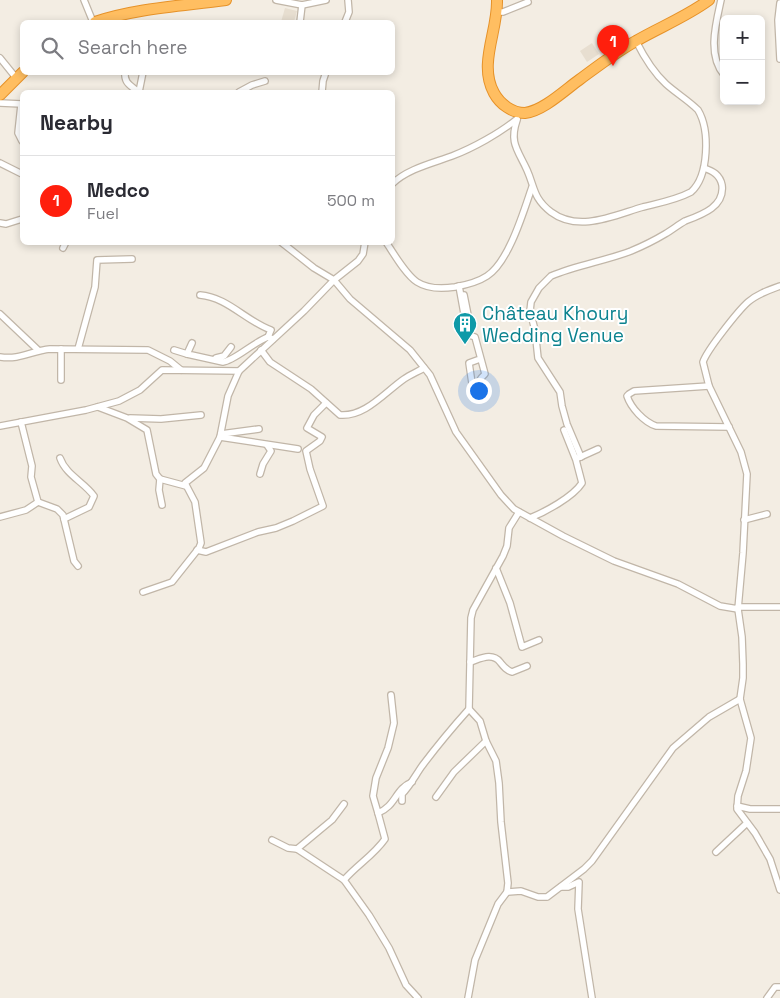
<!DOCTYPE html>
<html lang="en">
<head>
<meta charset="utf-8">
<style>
	:root { --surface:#fff; --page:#f7f7f7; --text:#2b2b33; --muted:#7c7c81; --line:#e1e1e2; --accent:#ff1f0d }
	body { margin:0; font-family:"Space Grotesk",sans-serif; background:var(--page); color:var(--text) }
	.controls { position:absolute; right:15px; top:15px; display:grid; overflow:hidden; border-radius:8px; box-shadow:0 2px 8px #0003 }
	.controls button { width:45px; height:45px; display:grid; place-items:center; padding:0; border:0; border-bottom:1px solid var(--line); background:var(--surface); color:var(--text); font:25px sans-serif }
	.you { position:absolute; left:478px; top:390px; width:18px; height:18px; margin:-12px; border:4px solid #fff; border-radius:50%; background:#1a73e8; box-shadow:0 0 0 8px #1a73e833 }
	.badge { display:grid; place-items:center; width:32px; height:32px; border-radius:50%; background:var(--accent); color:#fff; font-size:16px; font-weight:700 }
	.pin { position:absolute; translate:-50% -41px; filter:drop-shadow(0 1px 2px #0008) }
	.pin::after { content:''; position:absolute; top:26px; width:18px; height:15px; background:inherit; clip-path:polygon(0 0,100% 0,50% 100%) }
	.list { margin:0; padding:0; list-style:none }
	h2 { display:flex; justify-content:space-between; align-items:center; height:65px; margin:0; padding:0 20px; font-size:21px }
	h2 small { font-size:16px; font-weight:400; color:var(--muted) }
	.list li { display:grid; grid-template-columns:32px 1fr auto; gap:15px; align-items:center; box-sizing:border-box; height:90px; padding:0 20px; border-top:1px solid var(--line) }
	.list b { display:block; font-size:19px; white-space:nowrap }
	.list p { margin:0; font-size:16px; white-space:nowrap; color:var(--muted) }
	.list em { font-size:16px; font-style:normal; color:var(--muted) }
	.icon { flex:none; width:28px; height:28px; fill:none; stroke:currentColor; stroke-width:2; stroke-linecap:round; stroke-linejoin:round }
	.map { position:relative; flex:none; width:780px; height:998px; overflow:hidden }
	.search { position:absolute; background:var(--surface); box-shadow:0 2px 8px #0003; left:20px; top:20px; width:375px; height:55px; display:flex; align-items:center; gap:12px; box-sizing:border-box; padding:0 18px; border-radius:8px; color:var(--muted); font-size:19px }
	.panel { position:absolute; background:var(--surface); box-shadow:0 2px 8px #0003; left:20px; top:90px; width:375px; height:155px; border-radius:8px }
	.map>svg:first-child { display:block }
</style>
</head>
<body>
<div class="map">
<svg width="780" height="998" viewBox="0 0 780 998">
	<rect width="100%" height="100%" fill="#f3ede3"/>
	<g fill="#e7ded0">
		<path d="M285 8 297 11 294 22H281Z"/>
		<path d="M592 43 599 54 587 62 580 51Z"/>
	</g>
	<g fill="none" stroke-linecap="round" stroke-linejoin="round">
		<g stroke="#c1b6a8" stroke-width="8">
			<g id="street">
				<path d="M84 0 93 22"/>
				<path d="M276 0 302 5 326 0"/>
				<path d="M721 0C716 23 707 55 724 75"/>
				<path d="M780 3 778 20 780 59"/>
				<path d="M497 12H503L528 2"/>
				<path d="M300 22 302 5"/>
				<path d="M345 22 349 12 348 0"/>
				<path d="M0 58 17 79"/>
				<path d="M125 72C124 84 131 85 138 92"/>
				<path d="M139 92 143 72"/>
				<path d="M239 92 252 85 265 81"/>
				<path d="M322 92 323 81 326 72"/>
				<path d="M0 103 22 104"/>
				<path d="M21 105 18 133 22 141"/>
				<path d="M517 120C509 143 518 150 527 170 535 188 533 198 551 212 579 233 615 215 643 207 659 203 676 200 691 192 709 176 710 130 698 110 688 100 676 93 666 84 653 72 644 57 636 41"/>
				<path d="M0 163 22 174"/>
				<path d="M392 184C407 169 433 163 452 156 473 148 500 133 517 119"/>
				<path d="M0 223 6 224 22 219"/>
				<path d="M281 242 314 268 334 280 350 299 410 350 430 375 456 432 501 495 514 509 563 536 614 561 678 584 720 606 738 609"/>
				<path d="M386 242C394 254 406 275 417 282 428 289 442 289 455 287 466 285 478 282 487 276 509 262 524 210 532 187"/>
				<path d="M63 248 66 242"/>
				<path d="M459 286 467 330 469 335 475 337 485 374C479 379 478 384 473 390L469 363 480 359"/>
				<path d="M780 286C769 290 757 294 748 302 738 311 707 350 703 362L709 386 741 452 747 474 743 553 738 609 742 637 743 664V678L740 699 751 738 746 771 738 796 737 809 755 833 770 859 780 890"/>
				<path d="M200 295C227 297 246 321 271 330L268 337"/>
				<path d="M464 295 469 320"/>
				<path d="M0 314 38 350"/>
				<path d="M192 343 187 354 223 362C234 361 254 342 268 337L273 339"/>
				<path d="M78 349 95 287 97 260 132 259"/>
				<path d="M174 350 187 354"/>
				<path d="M261 350 270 362 311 389 340 415C365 417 384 393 404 379 410 375 417 372 424 368"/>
				<path d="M0 357C20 360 31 351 50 349L148 350 170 361 181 370"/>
				<path d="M216 358 224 356 231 347"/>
				<path d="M61 380V349"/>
				<path d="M709 386 634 391 629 394 627 396C631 408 644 422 656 426L729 427"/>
				<path d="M98 407 127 418 147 430 156 474 160 479 186 486"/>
				<path d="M130 418 161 419 201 415"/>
				<path d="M0 426 86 410 119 401 140 390 162 370 239 371 304 311 334 280 358 261 363 254 365 242"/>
				<path d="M221 434 259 429"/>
				<path d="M220 437 298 449"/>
				<path d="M581 457 567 424 562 406 560 392 538 358 535 330 530 311 531 302 539 288 551 276C577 265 605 261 631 251 643 246 655 240 665 234 672 230 678 225 685 221 701 215 725 207 722 185 720 175 713 171 704 168"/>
				<path d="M60 458C66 475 84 482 94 496L89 507 64 519"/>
				<path d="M578 458 598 449"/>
				<path d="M260 474 263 464 271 451 267 445"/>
				<path d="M160 479 159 490 162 505"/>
				<path d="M38 502 57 509 63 515 74 561 78 566"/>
				<path d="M0 517 26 510 38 502 31 477 32 466 21 422"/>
				<path d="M530 518C545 512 573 497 582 483L576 460 564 430"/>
				<path d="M744 520 767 514"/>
				<path d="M197 550 206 552 258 532 276 528 293 521 323 506 310 469 306 451 320 441 322 437 307 428 314 415 326 403"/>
				<path d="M496 568 510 603 522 647 539 640"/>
				<path d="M143 592 172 582 199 548 201 543 195 502 185 483 204 468 220 437 228 396 239 371"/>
				<path d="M738 607H780"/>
				<path d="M470 662C480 659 492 652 500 662 504 667 506 670 512 672L527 666"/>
				<path d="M391 695 394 723 388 748 376 778 373 796 378 813C396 806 395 789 412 782"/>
				<path d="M436 797 454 772 486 741"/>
				<path d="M402 801V794C410 786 415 776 422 766 437 746 452 728 469 709L471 618 473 610 503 556 507 546 509 528 519 512"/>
				<path d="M737 806 750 809H780"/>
				<path d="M272 840 288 848 297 849 344 880 369 915 389 948 406 985 418 998"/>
				<path d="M297 849 332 820 344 804"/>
				<path d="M716 852 747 823"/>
				<path d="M344 880C357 865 374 855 385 839L378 813"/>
				<path d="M561 887H568L579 882 578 909 592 998"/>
				<path d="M507 892 521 891 538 897H547L584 869 592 861 673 748 709 717 740 699"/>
				<path d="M468 998 475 960 498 904 507 892 508 883 501 822 499 783 496 761 486 741 480 721 469 709"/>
				<path d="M767 998 775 987H780"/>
			</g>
		</g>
		<g stroke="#e69229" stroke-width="12">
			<g id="highway">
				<path d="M497 0C498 31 478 64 494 93 500 104 512 113 525 113 543 111 565 90 579 80 598 66 616 52 636 41 660 27 686 17 709 0"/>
				<path d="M95 22C137 8 182 6 226 0"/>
				<path d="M0 95 23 72"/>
			</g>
		</g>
		<use href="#street" stroke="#fff" stroke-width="5.5"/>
		<use href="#highway" stroke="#ffbe61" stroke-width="10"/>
	</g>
	<defs>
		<g id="building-pin" transform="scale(1.25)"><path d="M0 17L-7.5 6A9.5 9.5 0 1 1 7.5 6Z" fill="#0f9aa8" stroke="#fff"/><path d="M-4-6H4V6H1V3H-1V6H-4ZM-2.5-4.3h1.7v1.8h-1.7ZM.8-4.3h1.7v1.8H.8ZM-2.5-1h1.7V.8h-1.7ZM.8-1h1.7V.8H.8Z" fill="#fff"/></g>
	</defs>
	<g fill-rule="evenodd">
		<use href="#building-pin" x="465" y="324"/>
	</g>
	<g text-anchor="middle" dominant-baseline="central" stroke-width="4" stroke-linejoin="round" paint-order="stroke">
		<g font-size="19" fill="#0d838f" stroke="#fff" text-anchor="start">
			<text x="482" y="313">Château Khoury<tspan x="482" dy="22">Wedding Venue</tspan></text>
		</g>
	</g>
</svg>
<div class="controls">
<button>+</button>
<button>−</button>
</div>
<div class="you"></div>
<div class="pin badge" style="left:613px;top:66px">1</div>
<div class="search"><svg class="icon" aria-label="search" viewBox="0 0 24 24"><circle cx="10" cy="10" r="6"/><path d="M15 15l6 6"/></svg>Search here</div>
<section class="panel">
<h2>Nearby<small></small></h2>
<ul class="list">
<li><span class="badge">1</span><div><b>Medco</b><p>Fuel</p></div><em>500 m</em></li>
</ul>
</section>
</div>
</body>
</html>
